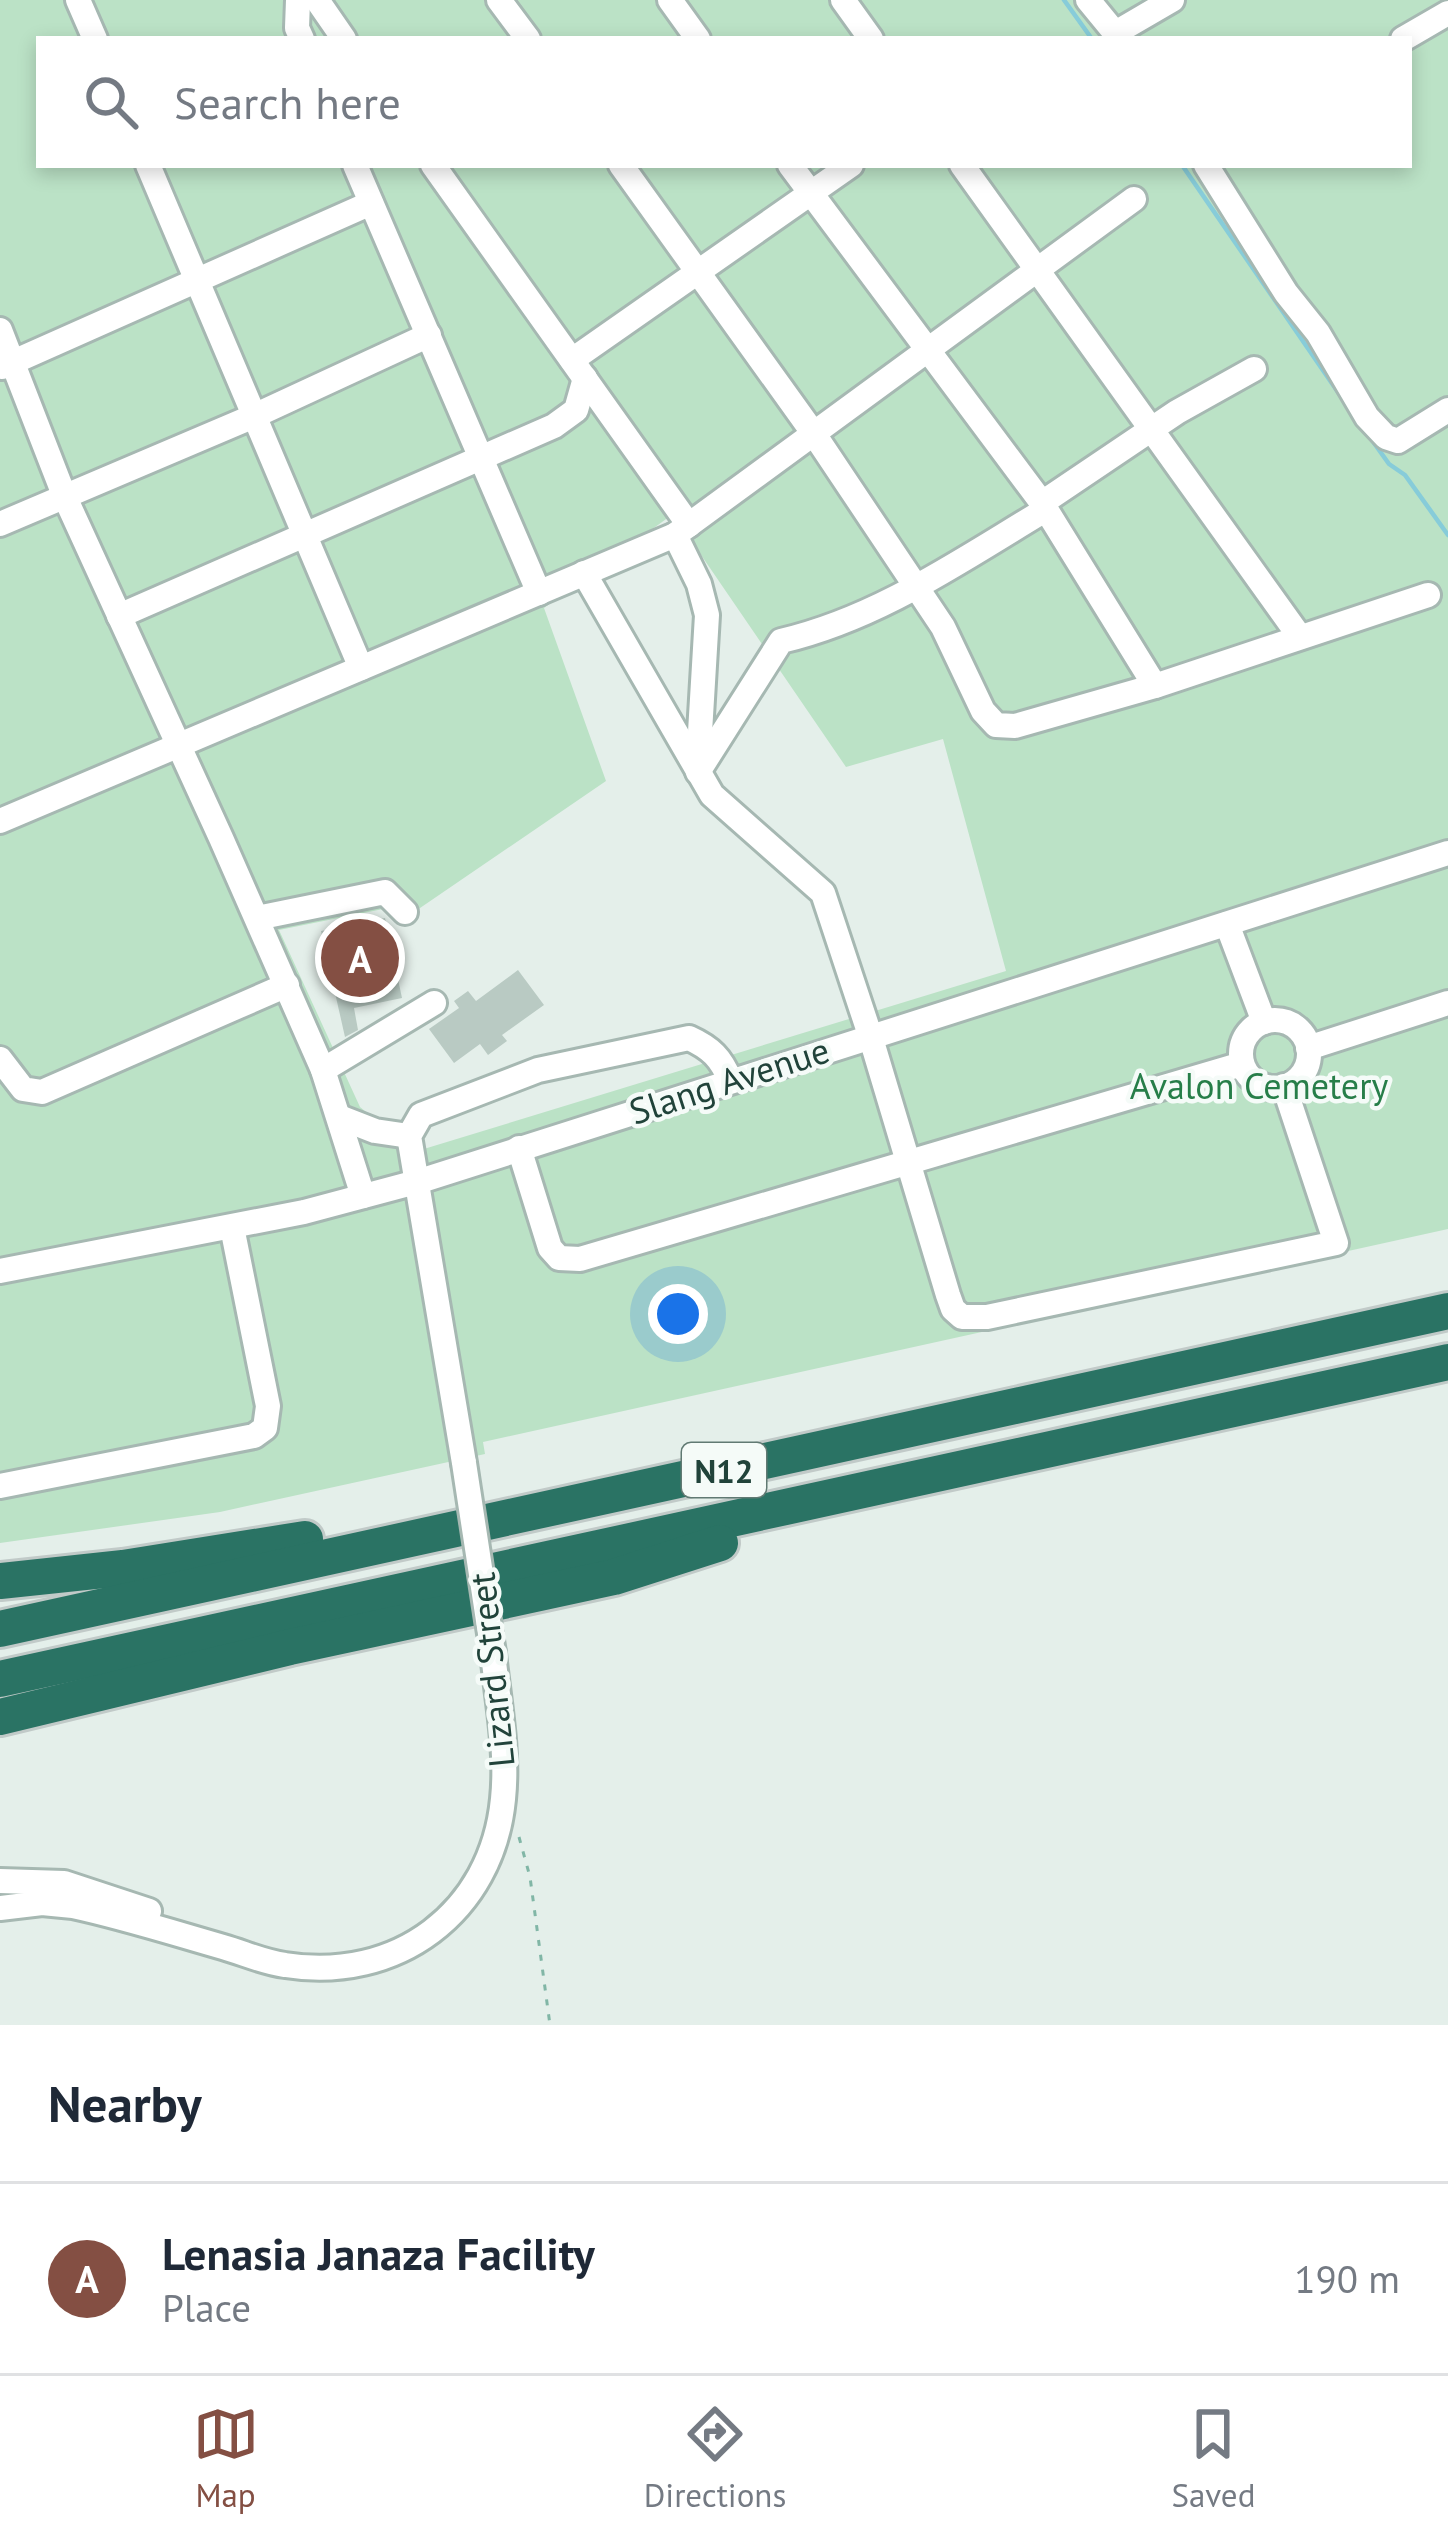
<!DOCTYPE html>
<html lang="en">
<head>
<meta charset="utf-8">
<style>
	:root { --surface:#fff; --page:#f6f6f7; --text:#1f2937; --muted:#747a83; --line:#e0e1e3; --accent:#844f43 }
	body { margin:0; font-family:"PT Sans",sans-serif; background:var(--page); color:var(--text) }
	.you { position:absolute; left:678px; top:1314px; width:42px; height:42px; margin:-30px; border:9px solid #fff; border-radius:50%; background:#1a73e8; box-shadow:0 0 0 18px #1a73e833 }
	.badge { display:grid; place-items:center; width:78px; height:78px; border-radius:50%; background:var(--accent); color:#fff; font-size:39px; font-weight:700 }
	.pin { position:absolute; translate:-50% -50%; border:6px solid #fff; box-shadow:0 3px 12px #0006 }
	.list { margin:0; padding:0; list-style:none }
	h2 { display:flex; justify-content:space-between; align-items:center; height:156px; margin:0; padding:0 48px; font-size:51px }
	h2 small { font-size:39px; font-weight:400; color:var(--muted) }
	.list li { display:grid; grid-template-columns:78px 1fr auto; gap:36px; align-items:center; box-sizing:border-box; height:192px; padding:0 48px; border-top:3px solid var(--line) }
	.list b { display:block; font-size:45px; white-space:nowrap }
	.list p { margin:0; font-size:39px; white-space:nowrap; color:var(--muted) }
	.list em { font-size:39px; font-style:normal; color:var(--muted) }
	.icon { flex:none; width:66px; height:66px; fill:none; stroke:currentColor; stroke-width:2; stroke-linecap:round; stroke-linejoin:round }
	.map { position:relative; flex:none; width:1448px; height:2025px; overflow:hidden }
	.search { position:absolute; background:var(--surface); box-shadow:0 6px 18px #0003; left:36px; right:36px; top:36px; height:132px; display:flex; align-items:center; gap:30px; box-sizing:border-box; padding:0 42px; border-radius:0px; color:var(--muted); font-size:45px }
	.sheet { height:348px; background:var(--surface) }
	nav { display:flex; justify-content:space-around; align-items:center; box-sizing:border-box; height:168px; border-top:3px solid var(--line); background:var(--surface); font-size:33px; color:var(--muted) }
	nav a { display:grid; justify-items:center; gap:6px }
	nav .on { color:var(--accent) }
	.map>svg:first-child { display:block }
</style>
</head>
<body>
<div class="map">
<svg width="1448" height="2025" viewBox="0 0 1448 2025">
	<rect width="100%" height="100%" fill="#e4efea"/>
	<path fill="#bbe2c6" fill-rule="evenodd" d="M0 0H1448V1229L483 1442 485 1454 220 1512 0 1543ZM39 39H1409V165H39ZM673 514 846 767 943 739 1006 971 414 1152 360 1107 279 930 388 908 401 921 606 781 544 608Z"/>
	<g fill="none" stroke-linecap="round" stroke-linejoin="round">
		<g stroke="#87ccd9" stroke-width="4.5">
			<path d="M1064 0 1092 39"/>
			<path d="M1182 165 1342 398"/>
			<path d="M1369 436 1389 464 1405 475 1448 535"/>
		</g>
	</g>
	<g fill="#b9cac3">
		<path d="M385 918 402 998 354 1008 358 1030 345 1037 321 931Z"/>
		<path d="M518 970 544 1005 502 1035 507 1041 488 1055 480 1044 454 1063 429 1029 459 1008 454 1001 468 991 476 1001Z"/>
	</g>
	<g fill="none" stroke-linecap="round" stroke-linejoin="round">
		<g stroke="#a6b8b2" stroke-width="30">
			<g id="minor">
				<path d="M78 0 95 39"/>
				<path d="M298 0 297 28 302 39"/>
				<path d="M317 0 344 39"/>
				<path d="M499 0 528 39"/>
				<path d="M670 0 698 39"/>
				<path d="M843 0 871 39"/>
				<path d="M1088 0 1120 39"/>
				<path d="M1117 32 1172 0"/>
				<path d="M1403 39 1448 13"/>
				<path d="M148 165 361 668"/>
				<path d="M355 165 539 593"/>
				<path d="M433 165 689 525"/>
				<path d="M621 165 814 434 943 627 983 711 996 725 1015 726 1155 686 1428 595"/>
				<path d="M790 165 1042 503 1155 686"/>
				<path d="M962 165 1300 637"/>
				<path d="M1206 165 1286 293 1318 333 1367 417 1386 437 1398 441 1448 410"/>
				<path d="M0 330 64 495 221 838 323 1070 363 1196"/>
				<path d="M572 360 851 165"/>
				<path d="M2 367 371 203"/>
				<path d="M0 524 254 416 429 335"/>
				<path d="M675 535 699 584 707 615 698 766"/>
				<path d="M584 573 712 795 823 893 870 1035 948 1295 953 1309 962 1317H987L1336 1243 1284 1086"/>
				<path d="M119 616 554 426 576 410 585 378"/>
				<path d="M698 772 781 641C876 619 957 563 1040 513L1042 503 1177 412 1254 369"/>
				<path d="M0 821 675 535 1134 199"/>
				<path d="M257 918 385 892 405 912"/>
				<path d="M1227 924 1264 1022"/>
				<circle cx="1275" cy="1054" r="34"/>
				<path d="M1308 1048 1448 1003"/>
				<path d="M0 1059 23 1089 42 1092 287 985"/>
				<path d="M323 1070 434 1003"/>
				<path d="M339 1117 375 1131 409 1136"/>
				<path d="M519 1148 550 1248 559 1258 580 1259 1242 1064"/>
				<path d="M0 1271 304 1212 420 1181 1448 853"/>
				<path d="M464 1463 409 1136 421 1115 538 1070 689 1038C711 1048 721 1058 730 1080"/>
				<path d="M0 1486 254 1436 265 1428 268 1406 232 1227"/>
				<path d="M0 1881 64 1883 149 1911"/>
				<path d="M0 1908 42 1903 73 1906C124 1917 174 1933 223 1947 244 1953 263 1962 285 1965 396 1983 492 1913 503 1799 508 1751 498 1701 493 1653"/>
			</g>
		</g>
		<g stroke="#c1cac8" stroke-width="42">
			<g id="highway">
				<path d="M0 1581 123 1568 305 1539"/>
				<path d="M0 1629 1448 1311"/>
				<path d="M0 1679 1448 1362"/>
				<path d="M0 1717 290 1647 614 1577 720 1543"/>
			</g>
		</g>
		<path stroke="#81b6a6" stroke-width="3" stroke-dasharray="6 9" stroke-linecap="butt" d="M519 1837 530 1877 550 2025"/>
		<use href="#minor" stroke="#fff" stroke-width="24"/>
		<use href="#highway" stroke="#2a7364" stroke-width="36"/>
		<g stroke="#a6b8b2" stroke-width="30" stroke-linecap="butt">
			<path id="minor-bridge" d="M464 1463 493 1653"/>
		</g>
		<use href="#minor-bridge" stroke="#fff" stroke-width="24"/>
	</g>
	<g text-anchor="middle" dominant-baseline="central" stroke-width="9" stroke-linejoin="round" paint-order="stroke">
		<rect fill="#f5fbf8" stroke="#617a73" stroke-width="3" x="682" y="1443" width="84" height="54" rx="9"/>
		<g font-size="33" font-weight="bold" fill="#21433a">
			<text x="724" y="1470">N12</text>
		</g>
		<g font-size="36" fill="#21433a" stroke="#f5fbf8">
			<text transform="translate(729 1080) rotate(-18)">Slang Avenue</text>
			<text transform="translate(491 1670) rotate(-96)">Lizard Street</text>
		</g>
		<g font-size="36" fill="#277e49" stroke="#f5fbf8">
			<text x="1259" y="1085">Avalon Cemetery</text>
		</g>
	</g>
</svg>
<div class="you"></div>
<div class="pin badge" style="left:360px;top:958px">A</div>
<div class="search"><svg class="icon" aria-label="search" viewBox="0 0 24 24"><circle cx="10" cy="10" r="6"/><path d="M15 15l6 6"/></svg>Search here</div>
</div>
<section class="sheet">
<h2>Nearby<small></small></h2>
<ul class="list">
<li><span class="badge">A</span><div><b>Lenasia Janaza Facility</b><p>Place</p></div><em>190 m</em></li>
</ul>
</section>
<nav>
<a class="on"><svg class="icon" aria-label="map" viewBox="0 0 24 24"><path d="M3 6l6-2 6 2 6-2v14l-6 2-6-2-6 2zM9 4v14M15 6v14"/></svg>Map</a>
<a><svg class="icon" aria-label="directions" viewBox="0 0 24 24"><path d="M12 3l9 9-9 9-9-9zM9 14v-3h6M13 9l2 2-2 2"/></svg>Directions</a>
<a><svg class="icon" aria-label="saved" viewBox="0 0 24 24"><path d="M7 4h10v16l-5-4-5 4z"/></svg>Saved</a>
</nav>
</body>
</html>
